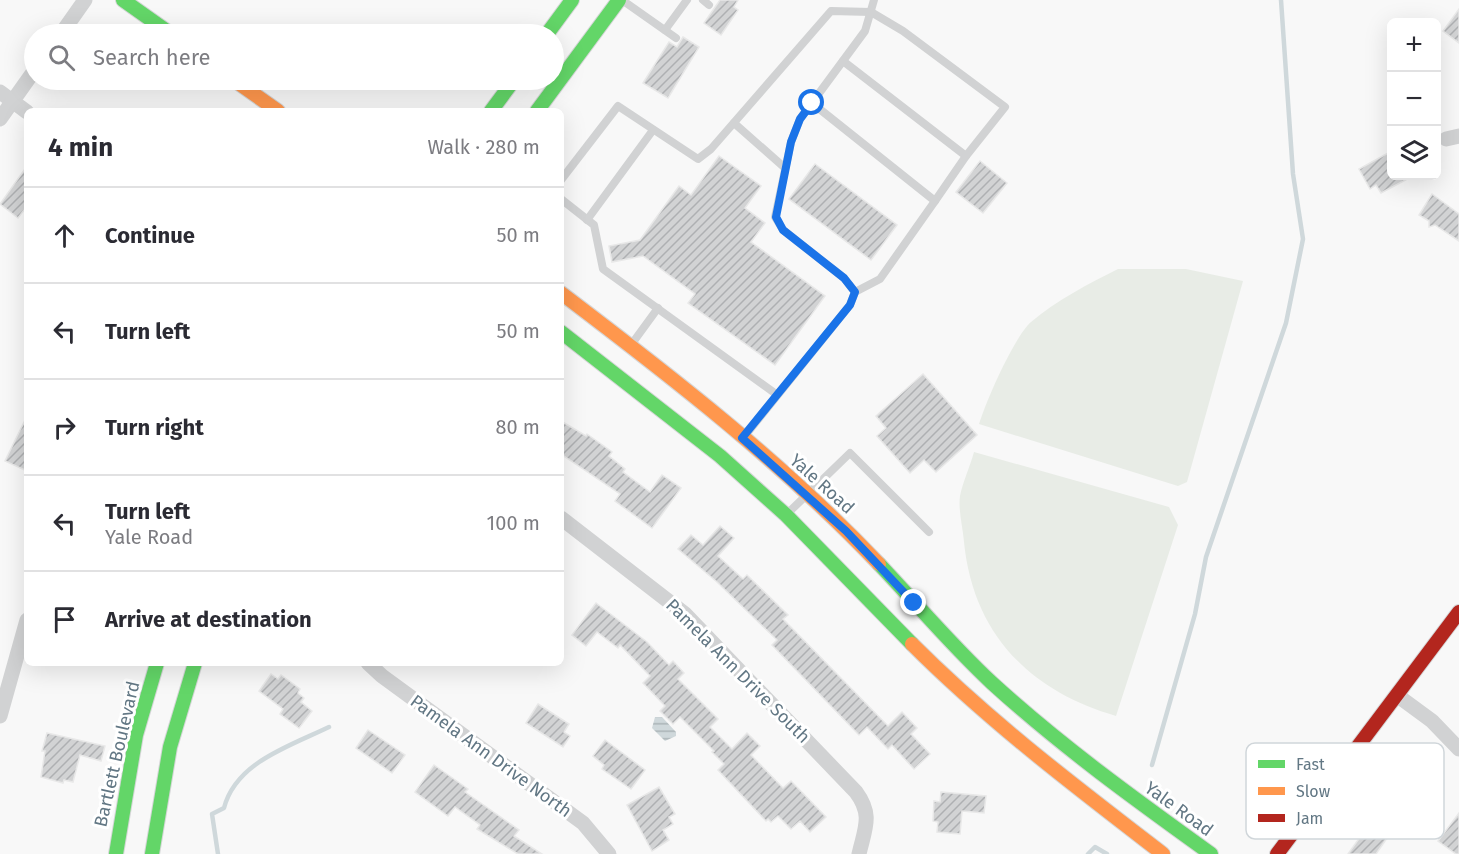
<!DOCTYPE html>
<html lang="en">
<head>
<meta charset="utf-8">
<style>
	:root { --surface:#fff; --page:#f2f2f3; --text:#2b2b33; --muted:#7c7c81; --line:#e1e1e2 }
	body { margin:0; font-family:"Fira Sans",sans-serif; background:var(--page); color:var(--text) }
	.controls { position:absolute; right:18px; top:18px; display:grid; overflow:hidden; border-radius:9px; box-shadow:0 6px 24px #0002 }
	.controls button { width:54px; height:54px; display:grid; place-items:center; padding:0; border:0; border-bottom:2px solid var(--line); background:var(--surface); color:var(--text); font:30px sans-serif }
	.stop { position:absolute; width:18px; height:18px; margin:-14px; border:4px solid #1a73e8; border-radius:50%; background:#fff }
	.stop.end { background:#1a73e8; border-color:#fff; box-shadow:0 2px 6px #0008 }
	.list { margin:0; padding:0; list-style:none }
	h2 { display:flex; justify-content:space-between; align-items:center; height:78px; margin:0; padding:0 24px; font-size:26px }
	h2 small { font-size:20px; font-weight:400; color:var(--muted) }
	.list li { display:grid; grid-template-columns:39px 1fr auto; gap:18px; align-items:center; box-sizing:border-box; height:96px; padding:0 24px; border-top:2px solid var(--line) }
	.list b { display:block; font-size:22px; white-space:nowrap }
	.list p { margin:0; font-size:20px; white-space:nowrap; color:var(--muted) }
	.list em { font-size:20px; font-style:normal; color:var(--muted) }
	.icon { flex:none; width:33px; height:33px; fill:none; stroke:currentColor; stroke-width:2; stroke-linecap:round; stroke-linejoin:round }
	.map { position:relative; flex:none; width:1459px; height:854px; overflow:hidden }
	.search { position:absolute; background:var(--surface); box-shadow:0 6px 24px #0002; left:24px; top:24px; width:540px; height:66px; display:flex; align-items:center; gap:15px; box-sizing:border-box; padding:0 21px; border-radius:33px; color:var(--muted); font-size:22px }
	.panel { position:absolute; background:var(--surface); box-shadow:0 6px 24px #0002; left:24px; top:108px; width:540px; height:558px; border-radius:9px }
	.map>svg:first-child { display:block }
</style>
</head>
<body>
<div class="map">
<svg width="1459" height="854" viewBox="0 0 1459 854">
	<defs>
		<pattern id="water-rules" width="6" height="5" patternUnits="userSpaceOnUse" patternTransform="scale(1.5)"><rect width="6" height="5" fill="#cfd8db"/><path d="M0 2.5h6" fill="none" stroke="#abb4b7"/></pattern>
		<pattern id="building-hatch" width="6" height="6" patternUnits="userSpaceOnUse" patternTransform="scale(1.5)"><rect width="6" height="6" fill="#d2d3d4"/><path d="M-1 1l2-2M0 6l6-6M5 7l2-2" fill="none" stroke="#aeb0b2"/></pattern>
	</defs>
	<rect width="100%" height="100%" fill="#f8f8f8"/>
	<g fill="#e8ece6">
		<path d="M1118 269H1186L1243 281 1187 482 1178 486 979 424C986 401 1014 337 1031 322 1057 300 1088 284 1118 269Z"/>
		<path d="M974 452 1169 507 1178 525 1116 716C1029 691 973 633 964 542 963 528 958 510 960 496 963 481 970 467 974 452Z"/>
	</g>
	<path fill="url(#water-rules)" d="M655 717H662L676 732V736L665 741 652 728Z"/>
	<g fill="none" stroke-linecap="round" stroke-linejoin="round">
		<g stroke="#cfd8db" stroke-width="4.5">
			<path d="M1152 765 1195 614 1206 557 1286 323 1303 239 1293 174 1281 0"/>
			<path d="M218 854 212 814 224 808C236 762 290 746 329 727"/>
			<path d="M1088 854 1095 847 1107 854"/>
		</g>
	</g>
	<g fill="url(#building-hatch)" stroke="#e8e8e8" stroke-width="1.5">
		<path d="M720 0H738L734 7 738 10 721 35 704 23Z"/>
		<path d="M1459 9V43L1443 31Z"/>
		<path d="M683 37 699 47 668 98 643 83 669 42 677 47Z"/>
		<path d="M1388 153 1392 160V176H1413L1381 193 1376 185 1370 189 1359 169Z"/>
		<path d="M719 156 761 186 745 208 765 223 751 242 825 296 775 365 688 303 695 294 643 256 612 262 609 246 640 240 679 186 691 195Z"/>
		<path d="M980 161 1007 183 983 213 956 192Z"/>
		<path d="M815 164 897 225 871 260 789 199Z"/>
		<path d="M27 166V206L18 218 0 204Z"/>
		<path d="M1432 194 1459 214V241L1435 225 1429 227V221L1419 215Z"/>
		<path d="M923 374 977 435 936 472 924 460 910 473 877 436 886 428 876 416Z"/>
		<path d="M27 416V471L5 461Z"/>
		<path d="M561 421 586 436 587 434 612 452 609 456 625 469 623 472 650 492 662 475 681 488 652 528 615 501 620 494 561 454Z"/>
		<path d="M720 526 734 538 718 556 743 579 747 575 788 615 783 619 888 726 902 712 917 728 911 734 930 754 914 769 892 745 888 749 867 727 859 735 772 645 777 640 717 582 678 549 691 535 703 545Z"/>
		<path d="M596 603 647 642 669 665 673 661 684 673 678 679 718 719 710 727 732 749 747 733 760 746 751 755 783 788 791 781 826 817 810 832 800 821 791 829 778 816 771 822 768 819 766 821 718 770 724 764 712 752 714 751 680 717 673 724 660 711 665 706 643 683 650 676 620 645 618 648 597 632 586 646 572 635Z"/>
		<path d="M271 674 278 679 281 675 300 689 298 693 304 698 301 702 312 711 299 728 280 714 283 709 259 691Z"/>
		<path d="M538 704 569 724 564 732 570 736 563 747 526 723Z"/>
		<path d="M368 730 405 755 392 773 356 748Z"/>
		<path d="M47 733 105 746 101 761 80 755 73 782 64 780 63 783 41 777 45 751H42Z"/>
		<path d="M605 740 645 770 631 789 602 769 604 765 593 756Z"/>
		<path d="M434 765 468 789 465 792 519 830 514 836 542 854H518L477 829 480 825 455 807 448 816 415 792Z"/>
		<path d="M659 787 675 814 669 817 673 824 663 830 669 840 652 851 627 805Z"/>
		<path d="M941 792 986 796 984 813 962 811 960 834 937 832 938 822 933 821 934 801 940 802Z"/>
		<path d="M1380 803 1401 818 1376 854H1348L1371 822 1368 820Z"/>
		<path d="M1459 813V854H1456L1438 841Z"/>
	</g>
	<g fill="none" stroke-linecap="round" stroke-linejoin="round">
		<g stroke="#d5d6d7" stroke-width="16">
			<g id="fast">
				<path d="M123 0 171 34"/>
				<path d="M547 34 572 0"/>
				<path d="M491 111 514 80"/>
				<path d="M537 111 619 0"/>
				<path d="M561 332 720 456 786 515 912 644"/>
				<path d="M879 564C917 604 952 646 992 683 1061 746 1136 800 1211 854"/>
				<path d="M116 854 136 735 157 663"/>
				<path d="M152 854 170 747 195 663"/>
			</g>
		</g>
		<g stroke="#d5d6d7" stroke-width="16">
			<g id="slow">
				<path d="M234 80 278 111"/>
				<path d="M561 293C672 377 783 463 879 564"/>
				<path d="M912 644C990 722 1076 787 1163 854"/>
			</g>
		</g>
		<g stroke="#d5d6d7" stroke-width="16">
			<path id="jam" d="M1277 854 1459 612"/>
		</g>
		<g stroke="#d1d2d3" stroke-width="8">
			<path d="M622 0 676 38"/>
			<path d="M703 0 709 5"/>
			<path d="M665 30 687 0"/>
			<path d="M843 61 966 156 935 201"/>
			<path d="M812 103 935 201 880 279 855 292"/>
			<path d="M734 123 785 168"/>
			<path d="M561 180 618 106 698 159 711 149 831 11 871 12 903 31 1005 107 966 156"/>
			<path d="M561 199 594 225 603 269 776 394"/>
			<path d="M587 220 653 130"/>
			<path d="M631 345 658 308"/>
			<path d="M744 437 850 305 855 292 844 278 783 230 775 217 791 142 800 119 865 31 874 0"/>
			<path d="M787 514 850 453 929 532"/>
		</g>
		<g stroke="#d1d2d3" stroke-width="15">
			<path d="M61 34 85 0"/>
			<path d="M0 92 27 112"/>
			<path d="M0 119 34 71"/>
			<path d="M1446 139 1459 136"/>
			<path d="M561 518 685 614 856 792C873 815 865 828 859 854"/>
			<path d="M368 663 382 676 583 823 609 854"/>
			<path d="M1398 696 1432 721 1459 749"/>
			<path d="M0 716 27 620"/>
		</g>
		<use href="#fast" stroke="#63d668" stroke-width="14"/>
		<use href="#slow" stroke="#ff974d" stroke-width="14"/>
		<use href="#jam" stroke="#b3261e" stroke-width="14"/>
	</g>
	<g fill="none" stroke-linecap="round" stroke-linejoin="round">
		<path stroke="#1a73e8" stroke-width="8" d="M812 103 800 119 791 142 776 217 783 230 844 278 855 292 850 305 742 438 846 531 914 603"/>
	</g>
	<g text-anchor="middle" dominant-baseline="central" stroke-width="6" stroke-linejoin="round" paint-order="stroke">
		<g font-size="18" fill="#627784" stroke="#fff">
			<text transform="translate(822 484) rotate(42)">Yale Road</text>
			<text transform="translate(738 671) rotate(45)">Pamela Ann Drive South</text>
			<text transform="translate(117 754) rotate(-77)">Bartlett Boulevard</text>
			<text transform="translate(491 756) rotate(36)">Pamela Ann Drive North</text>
			<text transform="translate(1179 809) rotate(36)">Yale Road</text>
		</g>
	</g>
	<rect x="1246" y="743" width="198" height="96" rx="9" fill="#fff" stroke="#d0d6da" stroke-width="1.5"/>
	<rect x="1258" y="760" width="27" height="8" fill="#63d668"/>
	<rect x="1258" y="787" width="27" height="8" fill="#ff974d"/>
	<rect x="1258" y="814" width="27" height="8" fill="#b3261e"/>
	<g font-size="16" fill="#627784">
		<text x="1296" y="770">Fast</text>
		<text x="1296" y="797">Slow</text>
		<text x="1296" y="824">Jam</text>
	</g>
</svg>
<div class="controls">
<button>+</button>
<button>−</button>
<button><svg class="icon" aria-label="layers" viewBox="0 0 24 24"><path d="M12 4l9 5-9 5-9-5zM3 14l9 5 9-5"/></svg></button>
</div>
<div class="stop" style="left:812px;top:103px"></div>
<div class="stop end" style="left:914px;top:603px"></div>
<div class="search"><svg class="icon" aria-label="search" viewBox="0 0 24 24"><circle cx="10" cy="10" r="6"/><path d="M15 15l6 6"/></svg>Search here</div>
<section class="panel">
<h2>4 min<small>Walk · 280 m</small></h2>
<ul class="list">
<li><svg class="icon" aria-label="ahead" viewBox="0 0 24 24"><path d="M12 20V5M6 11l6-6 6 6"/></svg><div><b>Continue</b></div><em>50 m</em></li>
<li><svg class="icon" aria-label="left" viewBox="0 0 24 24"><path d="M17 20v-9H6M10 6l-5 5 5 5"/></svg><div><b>Turn left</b></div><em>50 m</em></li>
<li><svg class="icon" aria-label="right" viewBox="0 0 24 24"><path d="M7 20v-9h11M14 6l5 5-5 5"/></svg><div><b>Turn right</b></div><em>80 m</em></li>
<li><svg class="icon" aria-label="left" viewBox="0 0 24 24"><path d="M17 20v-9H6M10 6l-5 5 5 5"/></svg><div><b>Turn left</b><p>Yale Road</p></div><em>100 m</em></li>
<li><svg class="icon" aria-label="arrive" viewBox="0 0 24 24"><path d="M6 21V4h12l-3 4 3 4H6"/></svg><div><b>Arrive at destination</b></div></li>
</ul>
</section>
</div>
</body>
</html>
